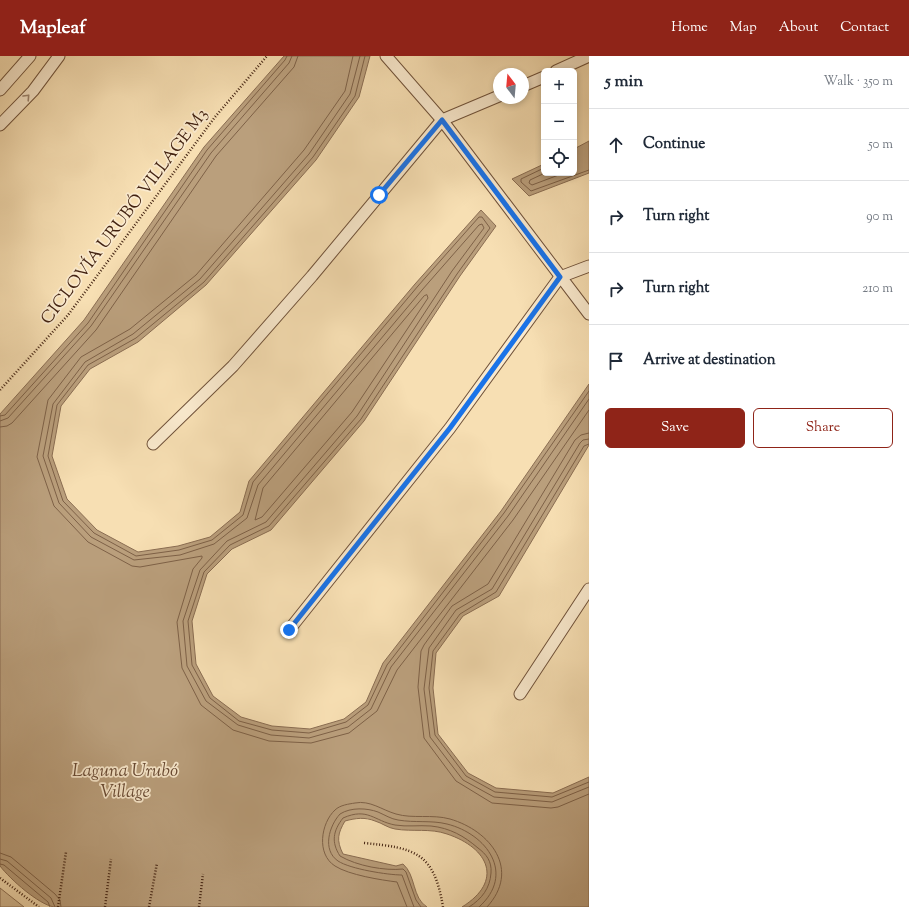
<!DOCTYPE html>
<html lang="en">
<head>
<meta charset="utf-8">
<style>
	:root { --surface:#fff; --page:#f6f6f7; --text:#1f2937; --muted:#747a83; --line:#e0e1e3; --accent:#8f2418 }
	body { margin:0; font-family:"Sorts Mill Goudy",serif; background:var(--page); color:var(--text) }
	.controls { position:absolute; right:12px; top:12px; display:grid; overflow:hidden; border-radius:6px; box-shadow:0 2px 6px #0003 }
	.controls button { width:36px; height:36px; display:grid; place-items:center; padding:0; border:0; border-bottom:1px solid var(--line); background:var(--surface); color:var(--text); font:20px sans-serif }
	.compass { position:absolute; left:493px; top:12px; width:36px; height:36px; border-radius:50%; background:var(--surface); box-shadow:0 2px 6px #0003; rotate:344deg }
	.stop { position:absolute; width:12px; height:12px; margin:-9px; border:3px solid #1a73e8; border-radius:50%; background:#fff }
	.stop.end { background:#1a73e8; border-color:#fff; box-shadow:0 1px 4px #0008 }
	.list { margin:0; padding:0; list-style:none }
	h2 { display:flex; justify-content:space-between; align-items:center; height:52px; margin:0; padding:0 16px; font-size:17px }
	h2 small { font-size:13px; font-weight:400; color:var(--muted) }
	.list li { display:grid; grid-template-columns:26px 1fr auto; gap:12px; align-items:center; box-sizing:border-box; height:72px; padding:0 16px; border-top:1px solid var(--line) }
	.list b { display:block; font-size:15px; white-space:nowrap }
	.list em { font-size:13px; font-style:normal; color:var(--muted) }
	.actions { display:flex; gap:8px; padding:12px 16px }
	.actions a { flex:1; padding:9px 0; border:1px solid var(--accent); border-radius:6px; text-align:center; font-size:14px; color:var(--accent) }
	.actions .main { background:var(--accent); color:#fff }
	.icon { flex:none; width:22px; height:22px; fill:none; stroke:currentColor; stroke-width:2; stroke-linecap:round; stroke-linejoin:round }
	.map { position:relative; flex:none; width:589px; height:851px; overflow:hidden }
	header { display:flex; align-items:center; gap:24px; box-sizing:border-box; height:56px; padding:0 20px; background:var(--accent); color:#fff }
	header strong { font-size:19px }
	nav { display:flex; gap:22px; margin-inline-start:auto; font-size:14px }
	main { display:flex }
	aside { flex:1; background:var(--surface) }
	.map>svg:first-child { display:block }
</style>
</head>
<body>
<header>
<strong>Mapleaf</strong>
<nav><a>Home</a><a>Map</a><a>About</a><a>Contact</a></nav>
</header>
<main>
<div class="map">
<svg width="589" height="851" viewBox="0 0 589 851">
	<rect width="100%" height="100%" fill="#f7dfb3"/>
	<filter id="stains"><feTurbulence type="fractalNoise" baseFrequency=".005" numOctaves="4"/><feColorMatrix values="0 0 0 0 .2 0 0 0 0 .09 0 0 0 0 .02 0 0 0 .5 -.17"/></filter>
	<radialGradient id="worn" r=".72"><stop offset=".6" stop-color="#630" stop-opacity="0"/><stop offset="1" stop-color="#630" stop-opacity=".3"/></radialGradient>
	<path fill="#d8bf98" stroke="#8e7155" d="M0 832 24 851H0Z"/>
	<g fill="#ba9f7c" stroke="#8a6d52">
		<path d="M284 0H370L359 41 316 104 206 229 138 286 90 313 61 350 52 400 67 443 97 474 138 496 178 490 210 481 240 456 249 425 415 228 481 154 496 170 460 220 364 365 271 474 232 493 207 518 192 565 196 608 213 640 241 661 272 670 310 673 344 663 366 646 383 607 501 455 589 328V389L499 540 463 560 436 597 433 632 438 678 468 717 496 732 553 737 589 721V851H462C504 825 489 792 447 778 430 772 413 776 395 773 388 772 382 767 375 765 365 761 356 762 345 765 338 777 336 784 343 798L396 810 403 808C416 819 412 842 427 851H54C38 848 11 824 0 810V358L84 264 204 91Z"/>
		<path d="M589 85V117L529 140 512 123 544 108V117H574V93Z"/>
	</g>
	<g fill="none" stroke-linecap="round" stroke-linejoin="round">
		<g stroke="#7e6147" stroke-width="1">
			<path d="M353 0 345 35 304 94 196 219 130 273 81 301 48 344 37 401 54 450 88 486 132 510 140 511 202 500V502L193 513 177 566 182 612 201 649 233 674 269 685 311 687 349 677 377 655 397 614 513 464 589 354"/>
			<path d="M360 0 350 38 309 98 200 223 133 278 85 306 53 348 43 400 59 447 91 481 134 504 180 499 214 488 247 462 258 429 422 234 479 169 482 168 484 172 452 215 357 360 266 466 227 485 200 514 183 565 187 610 206 645 238 669 271 679 309 682 348 671 371 653 391 611 508 460 589 343"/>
			<path d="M365 0 355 40 313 101 204 226 136 282 88 309 57 349 48 400 63 445 94 477 136 500 179 494 212 484 243 459 253 426 418 230 479 161H482L490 172 457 218 361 363 269 470 230 489 204 516 188 565 192 609 210 642 239 665 272 674 309 677 346 666 368 649 387 609 504 457 589 335"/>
			<path d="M544 112 521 123V126L531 135 589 114"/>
			<path d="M545 117 530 124 529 127 532 129 564 117"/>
			<path d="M427 239 428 242 352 356 262 461 255 464 263 432 424 240Z"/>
			<path d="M0 360 5 359 88 267 207 94 285 4 287 0"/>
			<path d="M0 365 8 362 91 270 211 97 289 7 292 0"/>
			<path d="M0 371 7 370 12 367 96 274 216 100 294 11 298 0"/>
			<path d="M589 377 581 379 575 384 488 528 452 550 424 589 421 595 418 631 424 682 456 725 492 747 551 752 558 751 589 738"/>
			<path d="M589 383 583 384 580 387 492 533 456 554 429 592 424 633 430 681 463 724 494 741 552 746 589 731"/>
			<path d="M589 388 584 390 496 536 460 558 433 595 429 632 435 679 466 720 495 736 552 741 589 726"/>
			<path d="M0 797 11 801 55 838 60 844 61 851"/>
			<path d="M0 803 7 805 51 842 55 851"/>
			<path d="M0 808 4 809 48 846 50 851"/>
			<path d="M407 851 397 826C381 824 349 819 335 810 316 798 321 767 335 754 340 749 349 748 355 747 370 744 382 754 396 758 413 763 432 758 450 763 491 775 521 814 487 851"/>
			<path d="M414 851 402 819C388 819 350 813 338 805 322 794 329 770 340 758 351 751 367 752 378 756 385 759 391 763 398 764 415 767 431 764 447 768 487 778 516 818 479 851"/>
			<path d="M421 851 416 844 406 816 403 813C385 815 357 810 340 800 331 786 333 775 343 762 368 751 374 765 395 769 407 771 419 769 431 770 450 772 464 780 478 792 486 798 492 805 491 817 490 832 482 843 469 851"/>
		</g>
		<g stroke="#70523a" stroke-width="13">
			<g id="minor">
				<path d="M386 0 442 64 589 258"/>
				<path d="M556 15 589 0"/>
				<path d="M523 30 544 21"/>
				<path d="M0 34 30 0"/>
				<path d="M0 69 33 35 59 0"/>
				<path d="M153 388 233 310 312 220 442 64 499 40"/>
				<path d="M289 574 450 372 560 221 589 210"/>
				<path d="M520 638 589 533"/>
			</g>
		</g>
		<g stroke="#432312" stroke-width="2.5" stroke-dasharray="1 2" stroke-linecap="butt">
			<path d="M0 334 68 259 215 61 267 0"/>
			<path d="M364 787C415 792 434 796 443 851"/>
			<path d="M0 822 39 851"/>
			<path d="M58 851 66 796"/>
			<path d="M105 851 111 803"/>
			<path d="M149 851 157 807"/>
			<path d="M199 851 203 818"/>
		</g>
		<use href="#minor" stroke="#faeace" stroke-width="11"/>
	</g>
	<defs><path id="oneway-chevron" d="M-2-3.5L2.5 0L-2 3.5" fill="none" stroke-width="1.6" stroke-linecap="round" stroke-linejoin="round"/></defs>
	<use stroke="#9e8670" href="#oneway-chevron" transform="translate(27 41) rotate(-47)"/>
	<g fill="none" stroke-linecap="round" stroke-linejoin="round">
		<path stroke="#1a73e8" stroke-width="5" d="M289 574 450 372 560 221 442 64 379 139"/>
	</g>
	<g text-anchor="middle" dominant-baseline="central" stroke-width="3.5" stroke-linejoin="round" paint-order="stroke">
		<g font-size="17" fill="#432312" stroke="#faeace">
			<text transform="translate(125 161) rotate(-53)">CICLOVÍA URUBÓ VILLAGE M3</text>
		</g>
		<g font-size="18" font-style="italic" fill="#674832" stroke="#faeace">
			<text x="125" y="716">Laguna Urubó<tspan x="125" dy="21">Village</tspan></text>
		</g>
	</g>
	<rect width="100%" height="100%" filter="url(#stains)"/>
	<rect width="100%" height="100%" fill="url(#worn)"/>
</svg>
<div class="controls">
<button>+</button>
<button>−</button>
<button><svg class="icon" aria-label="locate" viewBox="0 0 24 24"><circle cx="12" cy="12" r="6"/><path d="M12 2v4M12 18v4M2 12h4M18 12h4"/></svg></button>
</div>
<svg class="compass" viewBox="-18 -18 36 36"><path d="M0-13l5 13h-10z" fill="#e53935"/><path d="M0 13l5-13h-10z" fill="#747a83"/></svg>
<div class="stop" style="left:379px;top:139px"></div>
<div class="stop end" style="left:289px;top:574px"></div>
</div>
<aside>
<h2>5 min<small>Walk · 350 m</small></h2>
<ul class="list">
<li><svg class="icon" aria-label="ahead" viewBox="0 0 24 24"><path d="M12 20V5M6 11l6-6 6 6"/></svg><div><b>Continue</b></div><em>50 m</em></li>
<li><svg class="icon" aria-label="right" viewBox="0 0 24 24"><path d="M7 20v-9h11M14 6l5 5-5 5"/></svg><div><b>Turn right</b></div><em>90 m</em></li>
<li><svg class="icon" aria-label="right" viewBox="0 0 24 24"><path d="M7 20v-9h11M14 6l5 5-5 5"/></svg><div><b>Turn right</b></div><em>210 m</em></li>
<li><svg class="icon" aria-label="arrive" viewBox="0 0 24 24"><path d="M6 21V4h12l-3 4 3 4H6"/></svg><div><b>Arrive at destination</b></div></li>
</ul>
<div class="actions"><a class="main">Save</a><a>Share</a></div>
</aside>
</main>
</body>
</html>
